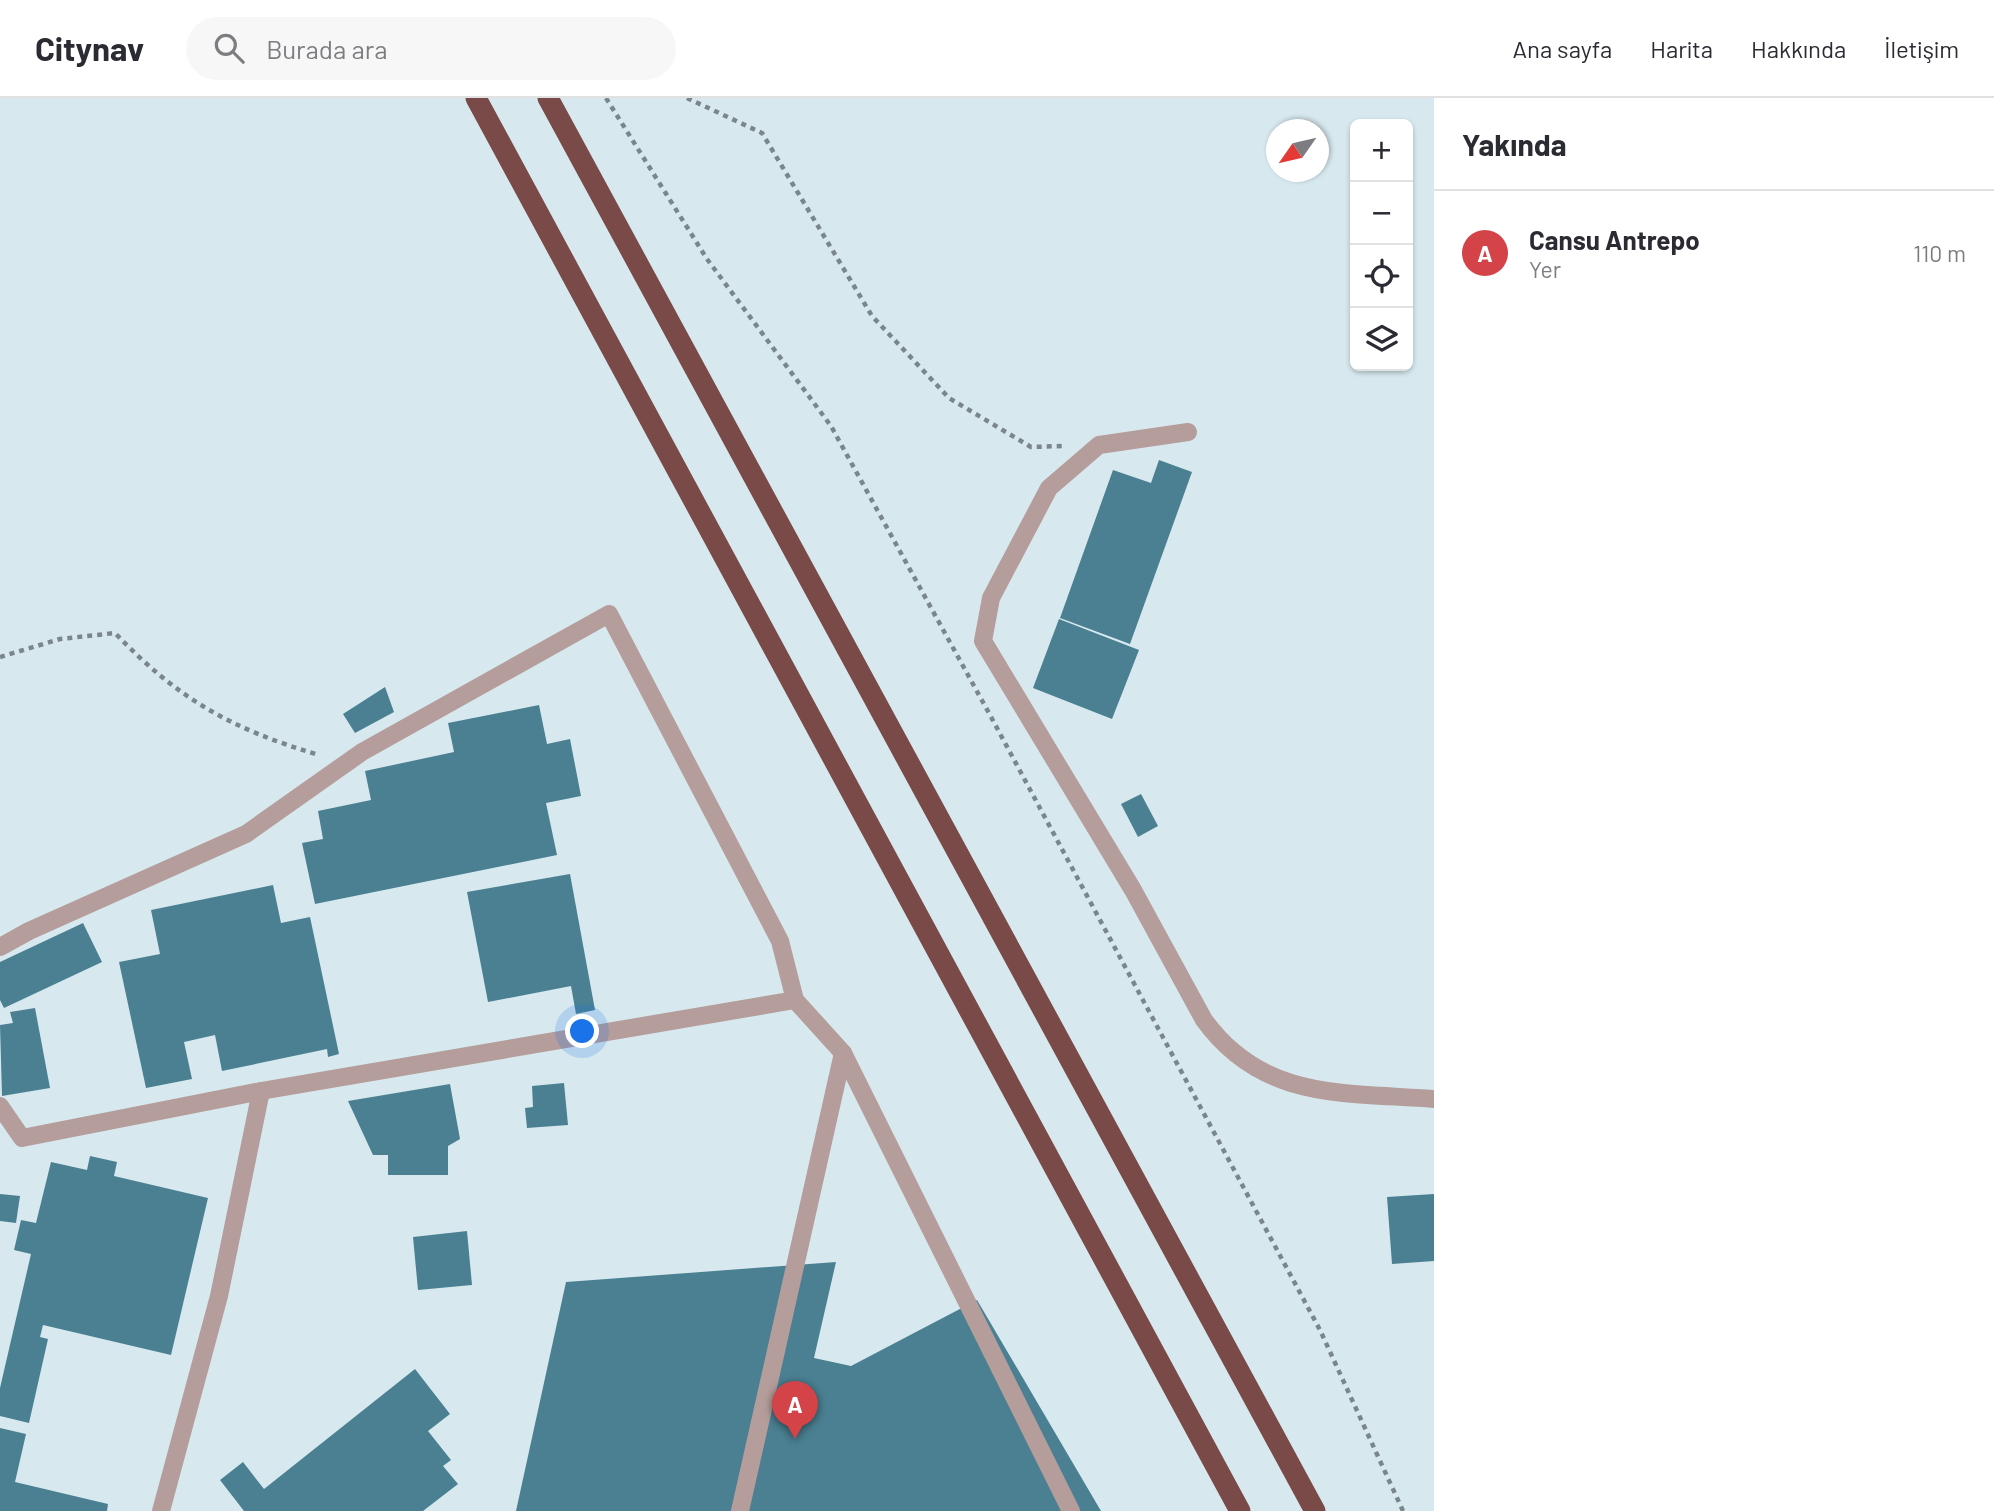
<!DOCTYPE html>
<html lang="tr">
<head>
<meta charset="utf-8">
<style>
	:root { --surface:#fff; --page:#f7f7f7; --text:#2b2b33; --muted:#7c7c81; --line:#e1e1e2; --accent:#d34347 }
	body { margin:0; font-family:Barlow,sans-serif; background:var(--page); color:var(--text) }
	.controls { position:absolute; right:21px; top:21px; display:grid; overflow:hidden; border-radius:10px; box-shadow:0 2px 5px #0004 }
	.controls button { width:63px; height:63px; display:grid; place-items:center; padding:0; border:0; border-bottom:2px solid var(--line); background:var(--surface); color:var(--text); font:35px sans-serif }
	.compass { position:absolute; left:1266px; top:21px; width:63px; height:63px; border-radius:50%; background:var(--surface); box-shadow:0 2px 5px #0004; rotate:236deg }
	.you { position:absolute; left:583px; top:934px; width:24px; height:24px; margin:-18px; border:5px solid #fff; border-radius:50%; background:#1a73e8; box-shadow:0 0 0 10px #1a73e833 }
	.badge { display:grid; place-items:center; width:46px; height:46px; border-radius:50%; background:var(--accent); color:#fff; font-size:23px; font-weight:700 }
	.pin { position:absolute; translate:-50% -58px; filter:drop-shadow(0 2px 4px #0008) }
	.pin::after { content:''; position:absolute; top:37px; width:24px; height:21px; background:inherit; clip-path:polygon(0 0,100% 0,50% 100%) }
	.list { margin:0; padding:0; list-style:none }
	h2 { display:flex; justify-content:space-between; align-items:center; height:91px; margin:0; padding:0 28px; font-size:30px }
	h2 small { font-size:23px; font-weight:400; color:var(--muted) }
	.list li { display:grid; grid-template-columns:46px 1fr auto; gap:21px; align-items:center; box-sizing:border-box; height:126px; padding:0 28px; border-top:2px solid var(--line) }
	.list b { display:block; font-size:26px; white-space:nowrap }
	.list p { margin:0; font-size:23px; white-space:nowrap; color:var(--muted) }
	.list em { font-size:23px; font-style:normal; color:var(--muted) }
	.icon { flex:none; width:38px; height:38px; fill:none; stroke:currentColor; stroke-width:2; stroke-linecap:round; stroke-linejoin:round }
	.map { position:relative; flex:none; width:1434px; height:1413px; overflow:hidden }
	header { display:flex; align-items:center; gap:42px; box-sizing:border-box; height:98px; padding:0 35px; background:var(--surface); border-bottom:2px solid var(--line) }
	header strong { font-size:33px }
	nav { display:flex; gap:38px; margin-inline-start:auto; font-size:24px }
	.search { width:490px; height:63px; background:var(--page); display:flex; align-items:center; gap:18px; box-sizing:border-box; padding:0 24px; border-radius:38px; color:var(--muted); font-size:26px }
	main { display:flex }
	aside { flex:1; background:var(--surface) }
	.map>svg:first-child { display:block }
</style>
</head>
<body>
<header>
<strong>Citynav</strong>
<div class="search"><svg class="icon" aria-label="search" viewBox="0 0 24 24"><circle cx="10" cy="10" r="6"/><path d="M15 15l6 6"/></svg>Burada ara</div>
<nav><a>Ana sayfa</a><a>Harita</a><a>Hakkında</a><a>İletişim</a></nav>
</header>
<main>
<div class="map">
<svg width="1434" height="1413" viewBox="0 0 1434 1413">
	<rect width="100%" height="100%" fill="#d7e9ef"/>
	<g fill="#4a8092">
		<path d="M1159 362 1192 374 1130 546 1060 520 1113 372 1151 385Z"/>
		<path d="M1059 521 1139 552 1112 621 1033 590Z"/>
		<path d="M385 589 394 614 355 635 343 616Z"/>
		<path d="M539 607 547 646 570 641 581 698 546 705 557 757 315 806 302 745 323 741 318 713 371 702 365 673 454 654 448 625Z"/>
		<path d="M1141 696 1158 728 1138 739 1121 706Z"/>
		<path d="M570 776 595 912 576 916 571 888 488 904 467 794Z"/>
		<path d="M273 787 281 825 310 819 339 956 328 959 327 951 222 973 215 937 184 944 192 981 146 990 119 864 160 856 151 812Z"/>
		<path d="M83 825 102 864 4 910 0 902V864Z"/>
		<path d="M35 910 50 990 2 998 0 927 13 925 10 914Z"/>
		<path d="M564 985 568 1027 527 1030 525 1010 533 1009 532 988Z"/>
		<path d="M450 986 460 1041 448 1048V1077H388V1057H373L348 1003Z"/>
		<path d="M90 1058 117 1064 114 1078 208 1100 171 1257 43 1227 40 1239 48 1241 29 1325 0 1318V1290L31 1156 14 1152 21 1122 36 1125 51 1064 87 1072Z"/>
		<path d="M0 1096 20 1098 16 1125 0 1123Z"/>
		<path d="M1434 1096V1163L1392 1166 1387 1099Z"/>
		<path d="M467 1133 472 1187 418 1192 413 1139Z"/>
		<path d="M836 1164 814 1260 851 1268 977 1202 1101 1413H516L566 1184Z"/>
		<path d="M415 1271 450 1316 428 1333 451 1362 443 1368 458 1386 423 1413H244L220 1382 243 1364 264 1391Z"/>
		<path d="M0 1330 26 1336 15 1384 108 1406 107 1413H0Z"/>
	</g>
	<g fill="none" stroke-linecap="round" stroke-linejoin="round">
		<g stroke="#7a868a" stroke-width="4.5" stroke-dasharray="5 5" stroke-linecap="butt">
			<path d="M606 0 707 161 831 328 990 617 1320 1232 1403 1413"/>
			<path d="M687 0 762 35 872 218 949 300 1031 349 1063 348"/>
			<path d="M0 559 60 541 115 535C178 601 231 631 319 657"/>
		</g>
		<g stroke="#b59d9b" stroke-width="18">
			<path d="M1188 334 1099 347 1049 390 991 500 983 543 1133 792 1204 922C1263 1003 1344 994 1434 1001"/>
			<path d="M0 849 29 833 246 736 362 654 609 516 780 843 795 902 843 955 1071 1413"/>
			<path d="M0 1008 22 1040 261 993"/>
			<path d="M161 1413 219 1198 261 993 795 902"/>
			<path d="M740 1413 843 955"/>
		</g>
		<g stroke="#794a48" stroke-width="21">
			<path d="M476 0 1240 1413"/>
			<path d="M548 0 1315 1413"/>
		</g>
	</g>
</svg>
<div class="controls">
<button>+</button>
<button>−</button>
<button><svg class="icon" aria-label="locate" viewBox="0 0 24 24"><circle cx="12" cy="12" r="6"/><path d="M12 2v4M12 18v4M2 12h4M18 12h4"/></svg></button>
<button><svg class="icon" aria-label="layers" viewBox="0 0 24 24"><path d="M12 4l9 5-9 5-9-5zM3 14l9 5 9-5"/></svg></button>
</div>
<svg class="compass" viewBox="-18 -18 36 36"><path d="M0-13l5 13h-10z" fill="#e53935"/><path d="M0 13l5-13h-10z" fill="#7c7c81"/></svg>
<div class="you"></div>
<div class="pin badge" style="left:795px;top:1341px">A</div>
</div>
<aside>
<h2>Yakında<small></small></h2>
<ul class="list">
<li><span class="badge">A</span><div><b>Cansu Antrepo</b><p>Yer</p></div><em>110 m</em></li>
</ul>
</aside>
</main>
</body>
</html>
